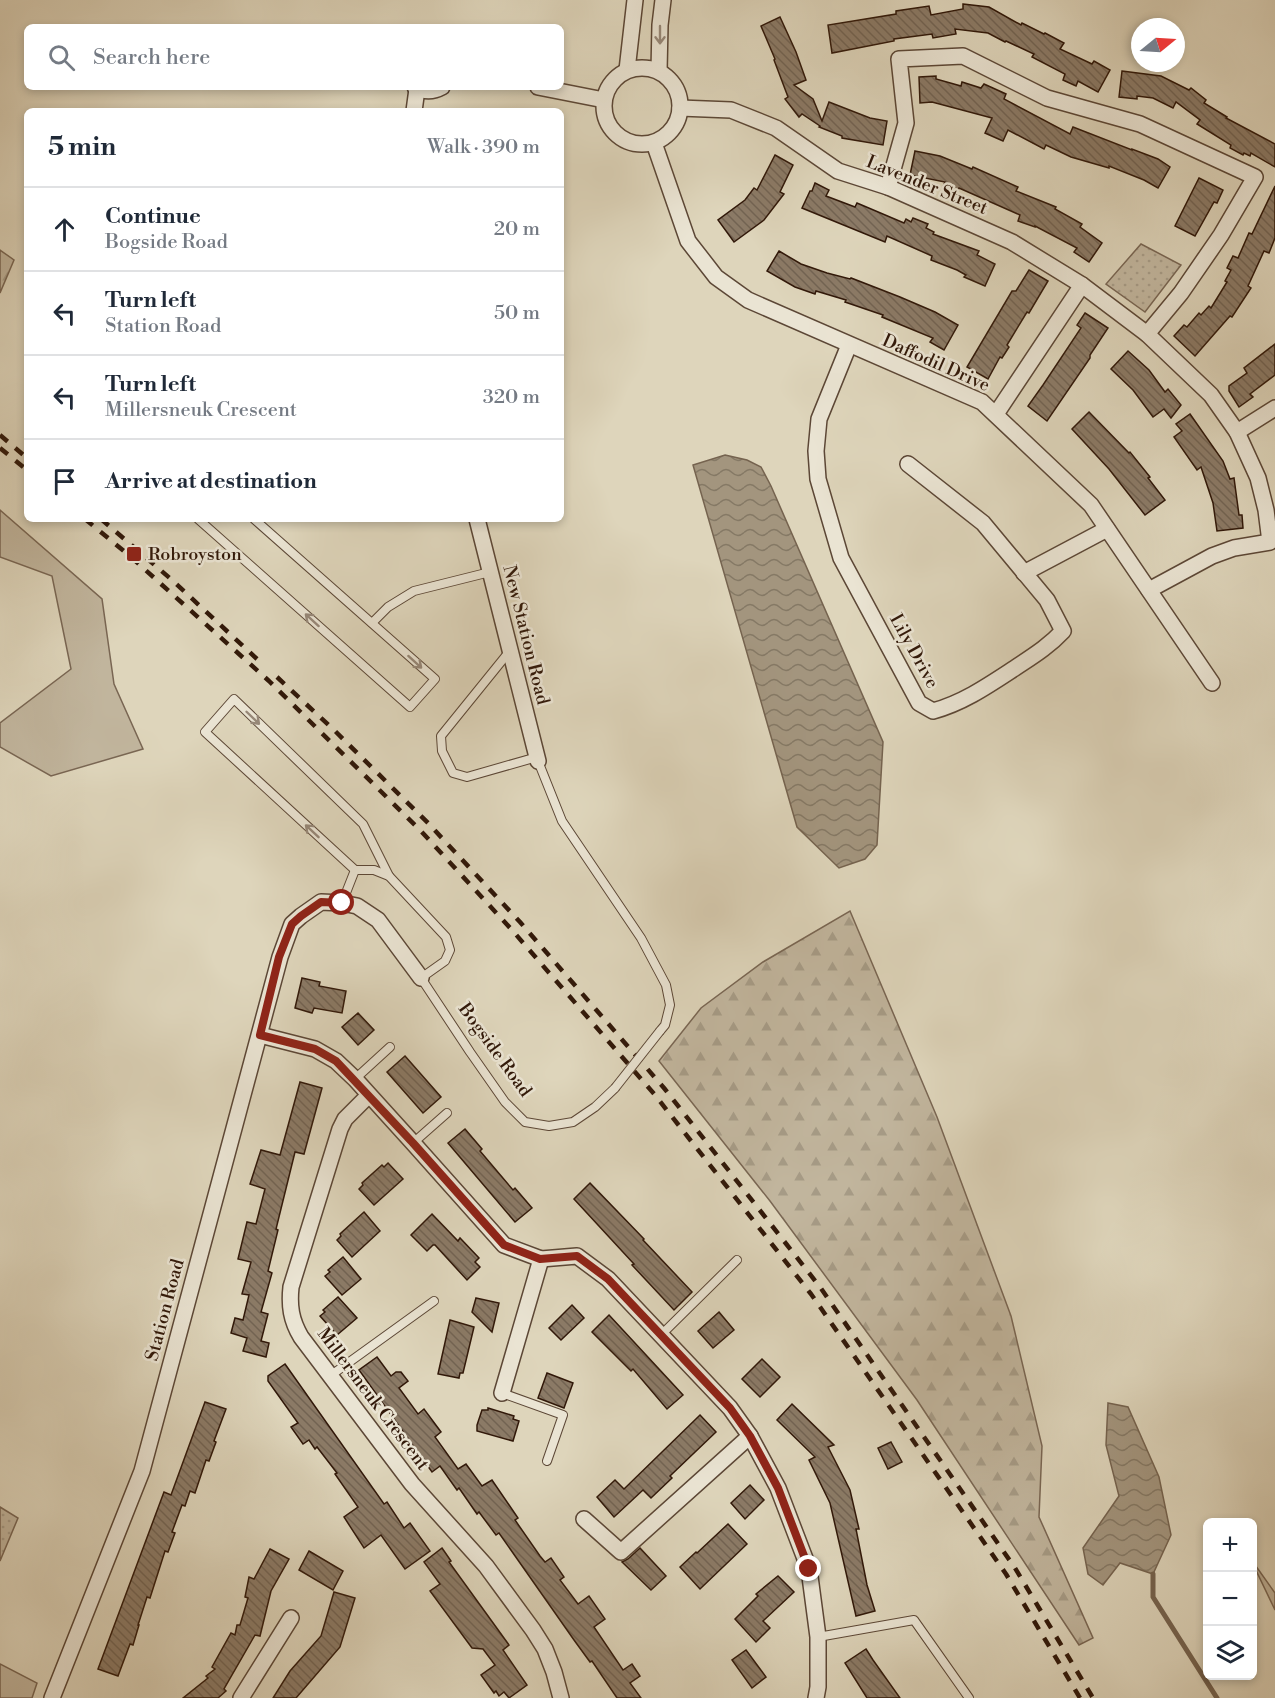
<!DOCTYPE html>
<html lang="en">
<head>
<meta charset="utf-8">
<style>
	:root { --surface:#fff; --page:#f2f2f3; --text:#1f2937; --muted:#747a83; --line:#e0e1e3 }
	body { margin:0; font-family:"Libre Bodoni",serif; background:var(--page); color:var(--text) }
	.controls { position:absolute; right:18px; bottom:18px; display:grid; overflow:hidden; border-radius:9px; box-shadow:0 3px 9px #0003 }
	.controls button { width:54px; height:54px; display:grid; place-items:center; padding:0; border:0; border-bottom:2px solid var(--line); background:var(--surface); color:var(--text); font:30px sans-serif }
	.compass { position:absolute; left:1131px; top:18px; width:54px; height:54px; border-radius:50%; background:var(--surface); box-shadow:0 3px 9px #0003; rotate:72deg }
	.stop { position:absolute; width:18px; height:18px; margin:-14px; border:4px solid #8f2418; border-radius:50%; background:#fff }
	.stop.end { background:#8f2418; border-color:#fff; box-shadow:0 2px 6px #0008 }
	.list { margin:0; padding:0; list-style:none }
	h2 { display:flex; justify-content:space-between; align-items:center; height:78px; margin:0; padding:0 24px; font-size:26px }
	h2 small { font-size:20px; font-weight:400; color:var(--muted) }
	.list li { display:grid; grid-template-columns:39px 1fr auto; gap:18px; align-items:center; box-sizing:border-box; height:84px; padding:0 24px; border-top:2px solid var(--line) }
	.list b { display:block; font-size:22px; white-space:nowrap }
	.list p { margin:0; font-size:20px; white-space:nowrap; color:var(--muted) }
	.list em { font-size:20px; font-style:normal; color:var(--muted) }
	.icon { flex:none; width:33px; height:33px; fill:none; stroke:currentColor; stroke-width:2; stroke-linecap:round; stroke-linejoin:round }
	.map { position:relative; flex:none; width:1275px; height:1698px; overflow:hidden }
	.search { position:absolute; background:var(--surface); box-shadow:0 3px 9px #0003; left:24px; top:24px; width:540px; height:66px; display:flex; align-items:center; gap:15px; box-sizing:border-box; padding:0 21px; border-radius:9px; color:var(--muted); font-size:22px }
	.panel { position:absolute; background:var(--surface); box-shadow:0 3px 9px #0003; left:24px; top:108px; width:540px; height:414px; border-radius:9px }
	.map>svg:first-child { display:block }
</style>
</head>
<body>
<div class="map">
<svg width="1275" height="1698" viewBox="0 0 1275 1698">
	<defs>
		<pattern id="forest-firs" width="22" height="20" patternUnits="userSpaceOnUse" patternTransform="scale(1.5)"><rect width="22" height="20" fill="#c1b59d"/><path d="M5 1l3.5 6h-7zM16 11l3.5 6h-7z" fill="#a69b86"/></pattern>
		<pattern id="park-dots" width="8" height="8" patternUnits="userSpaceOnUse" patternTransform="scale(1.5)"><rect width="8" height="8" fill="#c1b59d"/><path d="M2 2h.1M6 6h.1" fill="none" stroke="#a69b86" stroke-width="1.8" stroke-linecap="round"/></pattern>
		<pattern id="water-waves" width="16" height="10" patternUnits="userSpaceOnUse" patternTransform="scale(1.5)"><rect width="16" height="10" fill="#a3957e"/><path d="M0 5q4-4 8 0t8 0" fill="none" stroke="#857965"/></pattern>
		<pattern id="building-back-hatch" width="6" height="6" patternUnits="userSpaceOnUse" patternTransform="scale(1.5)"><rect width="6" height="6" fill="#8b7a66"/><path d="M-1 5l2 2M0 0l6 6M5-1l2 2" fill="none" stroke="#726352"/></pattern>
	</defs>
	<rect width="100%" height="100%" fill="#ded5bb"/>
	<filter id="stains"><feTurbulence type="fractalNoise" baseFrequency=".00333" numOctaves="4"/><feColorMatrix values="0 0 0 0 .2 0 0 0 0 .09 0 0 0 0 .02 0 0 0 .5 -.17"/></filter>
	<radialGradient id="worn" r=".72"><stop offset=".6" stop-color="#630" stop-opacity="0"/><stop offset="1" stop-color="#630" stop-opacity=".3"/></radialGradient>
	<g fill="#c1b59d" stroke="#796653" stroke-width="1.5">
		<path d="M0 510 102 599 114 684 143 749 51 776 0 747V723L71 669 52 576 0 557Z"/>
		<path d="M0 1664 37 1683 32 1698H0Z"/>
	</g>
	<g fill="url(#forest-firs)" stroke="#796653" stroke-width="1.5">
		<path d="M0 250 14 260 0 293Z"/>
		<path d="M850 911 937 1117 1011 1316 1042 1446 1039 1517 1093 1638 1079 1645 917 1400 770 1201 659 1061 701 1008 763 962Z"/>
		<path d="M1253 1562 1275 1593V1610L1253 1564Z"/>
	</g>
	<g fill="url(#park-dots)" stroke="#796653" stroke-width="1.5">
		<path d="M1141 244 1181 265 1145 312 1106 284Z"/>
		<path d="M0 1507 18 1518 0 1561Z"/>
	</g>
	<g fill="url(#water-waves)" stroke="#75634f" stroke-width="1.5">
		<path d="M725 455 747 460 761 467 771 486 883 742 877 845 865 859 839 868 797 827 693 465Z"/>
		<path d="M1108 1403 1128 1407 1159 1477 1171 1535 1153 1574 1120 1563 1103 1585 1088 1574 1083 1548 1119 1496 1106 1445Z"/>
	</g>
	<g fill="none" stroke-linecap="round" stroke-linejoin="round">
		<path stroke="#75634f" stroke-width="5" d="M1153 1574V1597L1217 1698"/>
	</g>
	<g fill="url(#building-back-hatch)" stroke="#311809" stroke-width="1.5">
		<path d="M963 4 989 7 1021 25 1022 23 1044 34 1045 33 1064 43 1060 49 1092 64 1094 61 1110 70 1098 92 1078 81 1076 86 1063 80 1065 74 1032 57 1034 54 1006 41 1005 42 988 33 955 29 956 34 933 38 932 34 894 39V41L832 53 828 25 896 14V11L929 6 931 15 963 9Z"/>
		<path d="M780 17 796 52 806 80 794 85 813 99 822 121 829 102 870 118 887 121 883 145 842 138V136L819 127 820 126 802 114 799 117 785 99 788 97 774 60 775 59 761 26Z"/>
		<path d="M1122 71 1161 76 1189 90 1191 88 1206 100 1204 103 1227 117 1226 118 1275 144V167L1251 153 1250 156 1244 153 1243 155 1230 148 1231 145 1197 124 1200 120 1176 102 1173 108 1153 98 1137 96V99L1119 97Z"/>
		<path d="M936 76V79L961 86 962 82 981 88 984 84 1006 94 1004 99 1070 134 1073 127 1132 150V149L1158 159 1170 167 1158 188 1144 180 1109 166V168L1071 157 1046 145 1044 149 1008 130 1003 141 985 133 992 118 932 102 920 103 919 77Z"/>
		<path d="M915 151 940 156 972 169 973 167 1018 187 1016 191 1056 207 1055 209 1082 224 1080 227 1102 243 1089 262 1074 252 1077 248 1035 226V227L1018 221 1020 215 959 188 957 192 943 187 945 182 910 175Z"/>
		<path d="M775 155 793 165 780 192 784 194 764 220 734 242 718 220 745 200 754 188 757 190Z"/>
		<path d="M1199 178 1223 190 1217 203 1214 202 1195 236 1175 226Z"/>
		<path d="M815 183 829 190 826 196 855 207 857 203 904 223 906 219 911 222 913 218 928 224 926 228 934 232 933 234 979 251 977 255 995 264 985 286 964 277 966 275 957 270 931 260 932 256 887 236 885 242 802 208 810 191H812Z"/>
		<path d="M1275 186V238L1269 253 1264 251 1248 286 1251 288 1232 317 1230 316 1195 356 1174 336 1184 325 1187 327 1199 313 1201 315 1209 306 1211 308 1227 282 1225 281 1231 270 1227 268 1233 256 1238 258 1249 233 1252 234Z"/>
		<path d="M779 251 801 264 827 273 850 279 851 278 900 297 935 312 958 325 944 350 930 342 933 338 882 317 883 315 845 302 846 300 816 291 815 294 795 287 767 271Z"/>
		<path d="M1029 270 1048 281 1029 313 1027 312 1007 345 1009 347 1002 358 1000 357 988 379 967 367 1012 291H1016Z"/>
		<path d="M1085 313 1108 328 1090 355V358L1047 421 1028 406 1043 385 1081 328 1077 325Z"/>
		<path d="M1275 344V375L1250 394 1253 397 1239 407 1229 391V386L1247 373 1244 368Z"/>
		<path d="M1128 351 1149 370 1165 392 1168 389 1181 405 1171 418 1164 409 1153 417 1133 390 1111 369Z"/>
		<path d="M1089 412 1129 453 1130 452 1150 477 1148 478 1165 500 1145 515 1109 469 1072 429Z"/>
		<path d="M1190 414 1223 461 1230 479 1234 478 1239 515H1242L1243 528 1217 531 1213 503 1201 467 1197 470 1174 437 1182 431 1176 424Z"/>
		<path d="M302 978 320 982 319 986 346 991 342 1013 314 1008 312 1013 295 1008Z"/>
		<path d="M358 1013 374 1030 358 1045 342 1027Z"/>
		<path d="M405 1056 441 1097 423 1113 387 1072Z"/>
		<path d="M300 1082 322 1088 304 1154 295 1152 276 1229 278 1230 268 1271 272 1273 261 1312 268 1314 261 1341 269 1343 266 1357 243 1351 247 1338 231 1333 235 1318 243 1320 249 1295 242 1294 251 1262 238 1259 247 1222 256 1224 265 1189 250 1184 261 1150 280 1155Z"/>
		<path d="M465 1129 482 1149 480 1151 513 1190 515 1188 532 1208 515 1222 448 1143Z"/>
		<path d="M388 1163 403 1179 374 1205 359 1189 363 1185 362 1183 382 1165 384 1167Z"/>
		<path d="M590 1183 644 1239 643 1240 692 1292 674 1310 632 1265 634 1264 574 1199Z"/>
		<path d="M364 1212 380 1231 352 1257 337 1240 341 1236 340 1234Z"/>
		<path d="M432 1214 458 1241 460 1238 479 1258 475 1262 480 1267 467 1280 435 1245H433L427 1251 411 1235Z"/>
		<path d="M343 1257 361 1279 342 1295 325 1276 330 1272 328 1270Z"/>
		<path d="M338 1297 357 1318 337 1335 320 1316 325 1312 323 1310Z"/>
		<path d="M476 1298 499 1303 492 1332 472 1312Z"/>
		<path d="M572 1305 584 1318 561 1340 549 1328Z"/>
		<path d="M719 1312 734 1330 713 1348 698 1331Z"/>
		<path d="M609 1315 683 1395 667 1409 633 1369 631 1371 592 1332Z"/>
		<path d="M450 1320 474 1327 463 1373H460L459 1378 438 1374Z"/>
		<path d="M377 1357 391 1376 396 1372H401L408 1381 399 1388 418 1414 424 1409 441 1432 435 1437 458 1469 466 1464 482 1486 492 1480 518 1518 515 1520 540 1556 545 1562 551 1558 564 1577 560 1580 578 1604 589 1596 605 1619 594 1627 623 1670 632 1664 640 1676 630 1683 641 1698H617L592 1661 590 1662 574 1640 499 1533 496 1535 479 1512 477 1514 459 1488 457 1490 440 1466 432 1472 359 1370Z"/>
		<path d="M762 1359 780 1377 760 1397 742 1379Z"/>
		<path d="M285 1364 384 1504 387 1502 404 1528 410 1523 430 1551 405 1569 381 1535 364 1548 344 1517 358 1507 335 1474 337 1473 317 1447 315 1449 309 1440 303 1444 291 1427 298 1423 268 1381V1376Z"/>
		<path d="M547 1373 573 1383 564 1408 538 1398Z"/>
		<path d="M205 1402 226 1409 214 1441 216 1442 209 1461 206 1460 195 1493 190 1491 185 1506 182 1505 172 1532 175 1533 168 1552 165 1551 150 1598 147 1597 138 1625H139L133 1645 130 1644 118 1676 98 1669 164 1492 171 1495Z"/>
		<path d="M792 1404 834 1445 828 1447 850 1490 859 1529H856L867 1585 875 1611 856 1616 830 1503 809 1460 815 1457 777 1420Z"/>
		<path d="M488 1408 514 1416 513 1419 519 1421 513 1441 477 1431V1425L482 1410H488Z"/>
		<path d="M700 1415 716 1432 670 1476 672 1478 651 1498 643 1490 614 1517 597 1497 615 1480 624 1489Z"/>
		<path d="M891 1442 902 1462 888 1469 878 1448Z"/>
		<path d="M750 1485 764 1500 745 1519 731 1503Z"/>
		<path d="M728 1524 747 1544 700 1589 680 1567 696 1552 697 1553Z"/>
		<path d="M442 1548 451 1561 449 1562 509 1645 503 1650 527 1685 509 1698 504 1692 499 1696 496 1691 494 1693 481 1675 495 1665 483 1649 472 1648 430 1591 440 1584 424 1562Z"/>
		<path d="M640 1548 666 1576 651 1590 622 1562 628 1559Z"/>
		<path d="M270 1549 289 1559 271 1591 260 1636 255 1635 224 1689 226 1691 218 1698H183L208 1678 206 1676 215 1669 212 1667 231 1633 235 1635 237 1625H240L248 1598 245 1597 249 1577 254 1579Z"/>
		<path d="M309 1551 343 1571 333 1590 299 1570Z"/>
		<path d="M778 1576 794 1592 763 1621 770 1628 756 1642 735 1619 758 1596 756 1594Z"/>
		<path d="M334 1592 355 1598 340 1647 296 1698H273L290 1671 321 1636Z"/>
		<path d="M866 1649 873 1660 900 1698H867L845 1663Z"/>
		<path d="M746 1650 766 1677 752 1688 732 1660Z"/>
	</g>
	<g fill="none" stroke-linecap="round" stroke-linejoin="round">
		<g stroke="#5c4736" stroke-width="10">
			<g id="service">
				<path d="M198 519 410 707 435 679 254 519"/>
				<path d="M372 623 388 607 414 591 490 572"/>
				<path d="M509 652 441 736 442 751 453 773 467 777 537 757"/>
				<path d="M538 761 562 821 641 938 666 985 670 1005 665 1025 660 1031"/>
				<path d="M355 870 205 732 234 699 363 824 389 876"/>
				<path d="M342 903 355 870H374L389 876 446 937 450 950 445 961 421 978 470 1052 505 1102 525 1122 549 1126 573 1122 595 1107 615 1088"/>
				<path d="M355 1079 390 1047"/>
				<path d="M413 1143 447 1113"/>
				<path d="M661 1335 737 1260"/>
				<path d="M330 1376 434 1301"/>
				<path d="M502 1393 563 1415 547 1461"/>
				<path d="M818 1637 914 1620 969 1698"/>
			</g>
		</g>
		<g stroke="#5c4736" stroke-width="18">
			<g id="minor">
				<circle cx="642" cy="106" r="38"/>
				<path d="M627 70 635 0"/>
				<path d="M659 71 660 25 663 0"/>
				<path d="M415 87C424 92 433 92 442 87"/>
				<path d="M538 87 604 100"/>
				<path d="M680 108 731 110 776 128 838 171 888 187 1012 242 1082 285 1147 334 1211 395 1237 432 1258 478 1266 510 1270 542 1234 548 1212 556 1149 590"/>
				<path d="M414 111 417 89"/>
				<path d="M654 143 688 241 716 277 748 300 982 402 1091 505 1212 683"/>
				<path d="M888 187 906 123 899 59 963 56 1047 98 1140 124 1255 177 1221 235 1181 293 1147 334"/>
				<path d="M849 345 819 419 816 451 818 479 841 558 919 703 933 711C963 703 989 685 1015 668 1033 656 1048 647 1063 631L1047 600 983 523 908 464"/>
				<path d="M996 414 1082 285"/>
				<path d="M1237 432 1275 408"/>
				<path d="M477 519 538 761"/>
				<path d="M1024 573 1107 529"/>
				<path d="M260 1035 315 1049 336 1061 355 1079 413 1143 504 1245 541 1259 577 1256 608 1279 730 1408 750 1436 778 1488 809 1569 818 1637V1687L816 1698"/>
				<path d="M368 1096 345 1119 340 1129 291 1287C289 1306 291 1320 301 1337L412 1484 486 1566 533 1630 545 1649 554 1672 561 1698"/>
				<path d="M502 1393 541 1259"/>
				<path d="M584 1519 621 1552 750 1436"/>
				<path d="M52 1698 142 1471 280 957 292 924 301 916 321 902 342 903 357 906 378 920 421 978"/>
				<path d="M241 1698 291 1618"/>
			</g>
		</g>
		<use href="#service" stroke="#eae4d3" stroke-width="8"/>
		<use href="#minor" stroke="#eae4d3" stroke-width="15"/>
		<g stroke="#311809" stroke-width="4.5" stroke-dasharray="10 10" stroke-linecap="butt">
			<path d="M0 435 27 458"/>
			<path d="M0 448 27 470"/>
			<path d="M85 519 131 557 269 681 420 830 512 930 655 1095 811 1294 1006 1574 1080 1698"/>
			<path d="M101 519 172 580 257 659"/>
			<path d="M277 677 334 730 428 823 520 922 664 1088 820 1287 1015 1568 1093 1698"/>
		</g>
		<g stroke="#5c4736" stroke-width="10" stroke-linecap="butt">
			<path id="service-bridge" d="M615 1088 660 1031"/>
		</g>
		<use href="#service-bridge" stroke="#eae4d3" stroke-width="8"/>
	</g>
	<defs><path id="oneway-shaft" d="M-6 0H5M1.5-3L5.5 0L1.5 3" fill="none" stroke-width="1.6" stroke-linecap="round" stroke-linejoin="round" transform="scale(1.5)"/></defs>
	<g stroke="#978878">
		<use href="#oneway-shaft" transform="translate(660 35) rotate(90)"/>
		<use href="#oneway-shaft" transform="translate(312 620) rotate(-138)"/>
		<use href="#oneway-shaft" transform="translate(415 662) rotate(42)"/>
		<use href="#oneway-shaft" transform="translate(253 718) rotate(44)"/>
		<use href="#oneway-shaft" transform="translate(312 831) rotate(-137)"/>
	</g>
	<g fill="none" stroke-linecap="round" stroke-linejoin="round">
		<path stroke="#8f2418" stroke-width="8" d="M342 903 321 902 301 916 292 924 279 957 260 1035 315 1049 336 1061 413 1143 504 1245 540 1259 577 1256 608 1279 730 1408 750 1436 778 1488 809 1569"/>
	</g>
	<rect fill="#8f2418" stroke="#eae4d3" stroke-width="2" x="126" y="546" width="16" height="16" rx="3"/>
	<g text-anchor="middle" dominant-baseline="central" stroke-width="5" stroke-linejoin="round" paint-order="stroke">
		<g font-size="18" fill="#311809" stroke="#eae4d3">
			<text transform="translate(927 185) rotate(22)">Lavender Street</text>
			<text transform="translate(936 363) rotate(24)">Daffodil Drive</text>
			<text transform="translate(526 635) rotate(76)">New Station Road</text>
			<text transform="translate(914 651) rotate(61)">Lily Drive</text>
			<text transform="translate(495 1050) rotate(54)">Bogside Road</text>
			<text transform="translate(165 1310) rotate(-75)">Station Road</text>
			<text transform="translate(373 1399) rotate(53)">Millersneuk Crescent</text>
		</g>
		<g font-size="18" fill="#311809" stroke="#eae4d3" text-anchor="start">
			<text x="148" y="554">Robroyston</text>
		</g>
	</g>
	<rect width="100%" height="100%" filter="url(#stains)"/>
	<rect width="100%" height="100%" fill="url(#worn)"/>
</svg>
<div class="controls">
<button>+</button>
<button>−</button>
<button><svg class="icon" aria-label="layers" viewBox="0 0 24 24"><path d="M12 4l9 5-9 5-9-5zM3 14l9 5 9-5"/></svg></button>
</div>
<svg class="compass" viewBox="-18 -18 36 36"><path d="M0-13l5 13h-10z" fill="#e53935"/><path d="M0 13l5-13h-10z" fill="#747a83"/></svg>
<div class="stop" style="left:342px;top:903px"></div>
<div class="stop end" style="left:809px;top:1569px"></div>
<div class="search"><svg class="icon" aria-label="search" viewBox="0 0 24 24"><circle cx="10" cy="10" r="6"/><path d="M15 15l6 6"/></svg>Search here</div>
<section class="panel">
<h2>5 min<small>Walk · 390 m</small></h2>
<ul class="list">
<li><svg class="icon" aria-label="ahead" viewBox="0 0 24 24"><path d="M12 20V5M6 11l6-6 6 6"/></svg><div><b>Continue</b><p>Bogside Road</p></div><em>20 m</em></li>
<li><svg class="icon" aria-label="left" viewBox="0 0 24 24"><path d="M17 20v-9H6M10 6l-5 5 5 5"/></svg><div><b>Turn left</b><p>Station Road</p></div><em>50 m</em></li>
<li><svg class="icon" aria-label="left" viewBox="0 0 24 24"><path d="M17 20v-9H6M10 6l-5 5 5 5"/></svg><div><b>Turn left</b><p>Millersneuk Crescent</p></div><em>320 m</em></li>
<li><svg class="icon" aria-label="arrive" viewBox="0 0 24 24"><path d="M6 21V4h12l-3 4 3 4H6"/></svg><div><b>Arrive at destination</b></div></li>
</ul>
</section>
</div>
</body>
</html>
